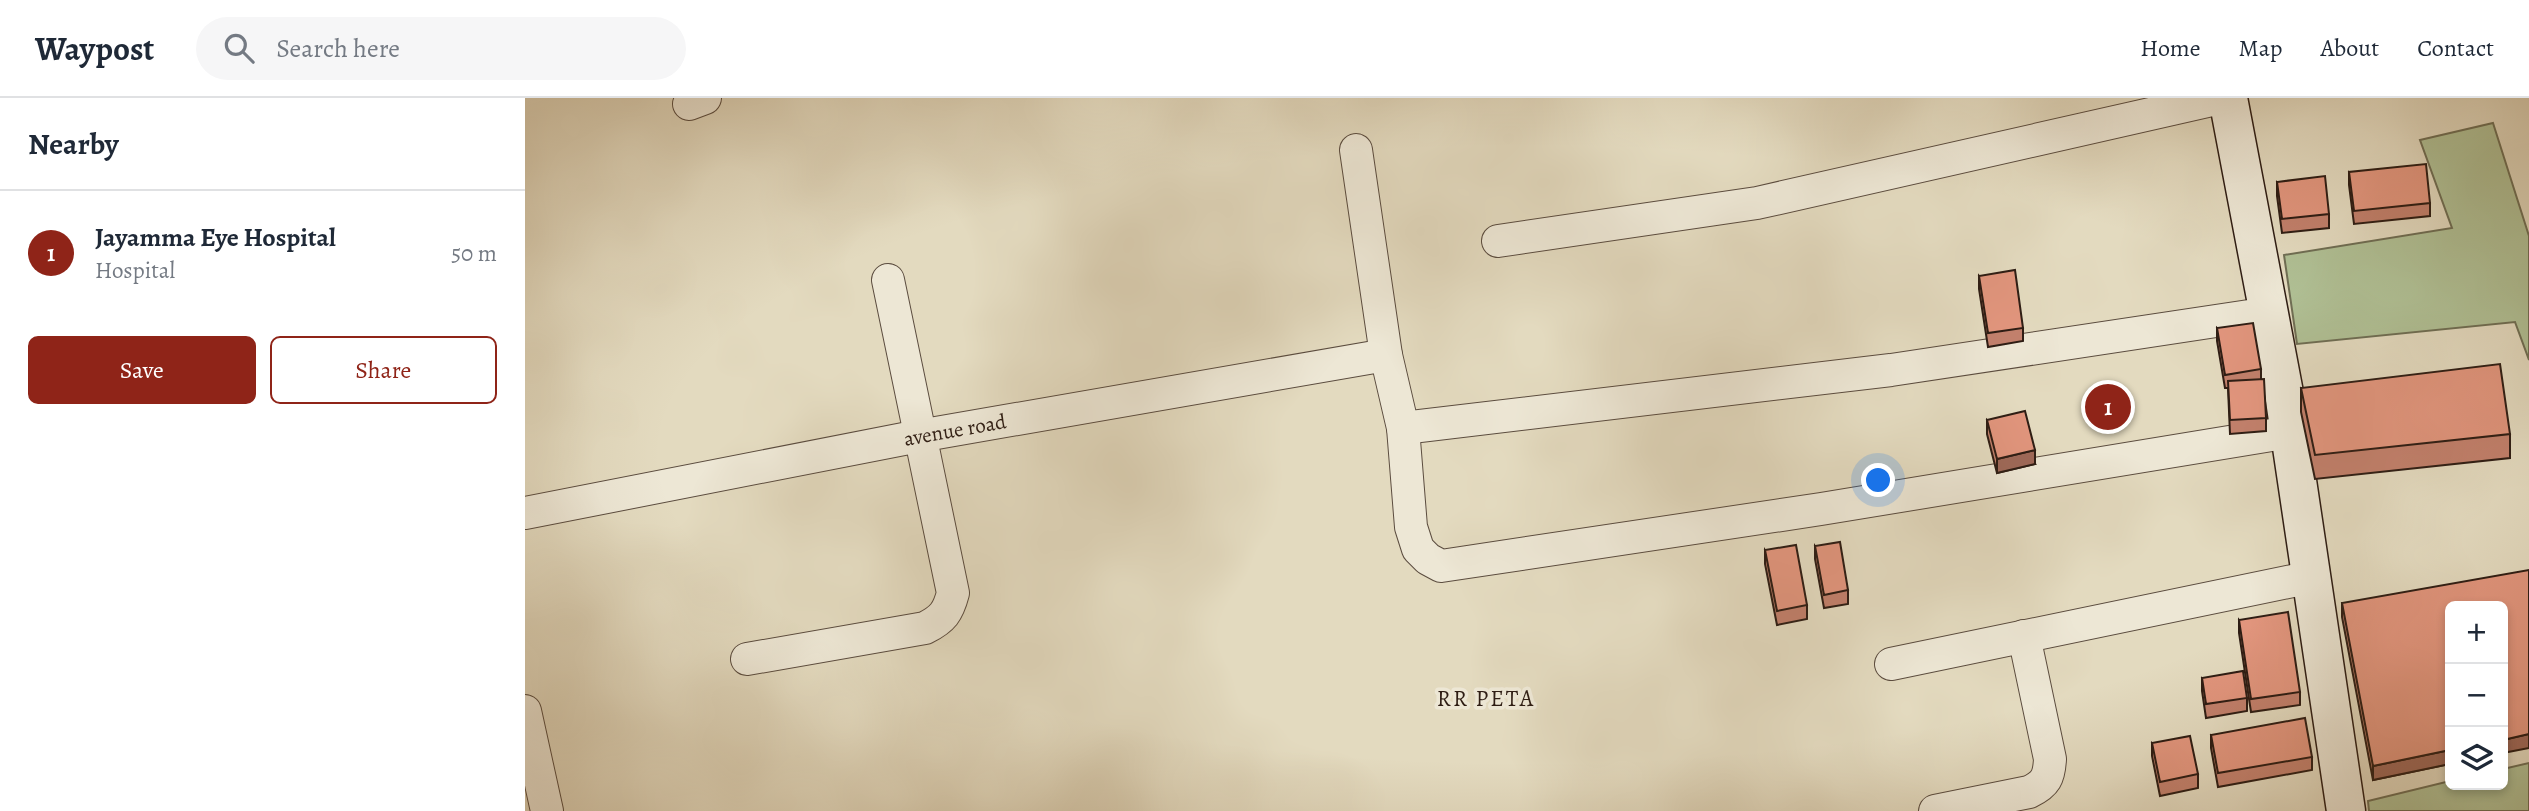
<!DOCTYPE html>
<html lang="en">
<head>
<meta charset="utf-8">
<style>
	:root { --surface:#fff; --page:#f6f6f7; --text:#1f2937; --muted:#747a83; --line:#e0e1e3; --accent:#8f2418 }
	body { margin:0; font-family:Alegreya,serif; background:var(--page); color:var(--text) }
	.controls { position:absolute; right:21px; bottom:21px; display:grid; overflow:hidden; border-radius:10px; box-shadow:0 4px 10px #0003 }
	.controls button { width:63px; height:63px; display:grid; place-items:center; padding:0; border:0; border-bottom:2px solid var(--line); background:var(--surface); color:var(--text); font:35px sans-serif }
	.you { position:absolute; left:1354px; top:383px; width:24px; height:24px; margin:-18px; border:5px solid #fff; border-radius:50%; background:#1a73e8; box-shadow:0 0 0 10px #1a73e833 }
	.badge { display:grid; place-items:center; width:46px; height:46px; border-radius:50%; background:var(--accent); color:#fff; font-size:23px; font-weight:700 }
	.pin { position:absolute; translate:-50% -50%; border:4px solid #fff; box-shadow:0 2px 7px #0006 }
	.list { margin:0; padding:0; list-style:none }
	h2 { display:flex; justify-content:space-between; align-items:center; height:91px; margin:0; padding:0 28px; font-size:30px }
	h2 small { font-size:23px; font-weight:400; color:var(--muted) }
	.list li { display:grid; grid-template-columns:46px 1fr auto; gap:21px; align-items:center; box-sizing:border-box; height:126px; padding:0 28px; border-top:2px solid var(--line) }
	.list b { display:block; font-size:26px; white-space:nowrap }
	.list p { margin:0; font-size:23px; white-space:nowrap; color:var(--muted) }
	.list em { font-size:23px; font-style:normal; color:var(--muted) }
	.actions { display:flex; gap:14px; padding:21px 28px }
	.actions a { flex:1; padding:16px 0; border:2px solid var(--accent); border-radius:10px; text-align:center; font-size:24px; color:var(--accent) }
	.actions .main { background:var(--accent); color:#fff }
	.icon { flex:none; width:38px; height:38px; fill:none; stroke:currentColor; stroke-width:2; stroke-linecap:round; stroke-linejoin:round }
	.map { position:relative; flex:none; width:2004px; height:713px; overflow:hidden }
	header { display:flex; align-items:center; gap:42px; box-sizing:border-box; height:98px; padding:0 35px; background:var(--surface); border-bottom:2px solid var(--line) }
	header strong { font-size:33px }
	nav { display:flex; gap:38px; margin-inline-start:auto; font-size:24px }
	.search { width:490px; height:63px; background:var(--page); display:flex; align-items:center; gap:18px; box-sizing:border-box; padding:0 24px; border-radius:38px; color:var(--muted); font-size:26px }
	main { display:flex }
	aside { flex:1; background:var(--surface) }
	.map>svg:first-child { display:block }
</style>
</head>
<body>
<header>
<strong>Waypost</strong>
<div class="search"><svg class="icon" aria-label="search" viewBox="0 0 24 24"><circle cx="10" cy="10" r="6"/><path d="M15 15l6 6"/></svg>Search here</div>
<nav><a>Home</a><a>Map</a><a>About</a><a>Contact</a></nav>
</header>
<main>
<aside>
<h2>Nearby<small></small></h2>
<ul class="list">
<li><span class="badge">1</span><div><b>Jayamma Eye Hospital</b><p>Hospital</p></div><em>50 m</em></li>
</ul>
<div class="actions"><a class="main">Save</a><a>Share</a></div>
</aside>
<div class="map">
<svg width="2004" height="713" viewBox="0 0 2004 713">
	<rect width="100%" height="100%" fill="#e3dabf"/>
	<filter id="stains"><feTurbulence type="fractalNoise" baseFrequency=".00286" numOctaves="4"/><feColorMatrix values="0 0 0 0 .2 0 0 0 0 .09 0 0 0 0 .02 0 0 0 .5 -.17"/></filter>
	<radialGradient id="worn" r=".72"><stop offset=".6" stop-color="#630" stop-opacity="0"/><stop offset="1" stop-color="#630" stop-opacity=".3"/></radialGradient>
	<g fill="#b0c095" stroke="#6f6e54" stroke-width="2">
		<path d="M1968 25 2004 138V262L1990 224 1772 246 1759 157 1927 130 1895 42Z"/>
		<path d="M2004 665V713H1844L1843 703 1925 683V687H1978V671Z"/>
	</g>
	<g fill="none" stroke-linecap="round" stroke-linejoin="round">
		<g stroke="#5b4c3f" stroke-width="34">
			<g id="street">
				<path d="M164 6 180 0"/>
				<path d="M831 52 861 257 878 330 886 429 893 451 903 461 916 468 1296 411 1765 334"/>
				<path d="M973 143 1232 105 1696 0"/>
				<path d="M878 330 1366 272 1744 215"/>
				<path d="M0 415 394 338 861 257"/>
				<path d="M222 561 400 530C418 521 423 514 428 495L363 182"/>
				<path d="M1366 566 1787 479"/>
				<path d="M0 613 22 713"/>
				<path d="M1410 713 1504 694C1521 686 1524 679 1525 661L1499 538"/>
			</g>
		</g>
		<g stroke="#2e1d14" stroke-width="41">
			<path id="secondary" d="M1703 0 1759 295 1821 713"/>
		</g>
		<use href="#street" stroke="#ede7d5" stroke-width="32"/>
		<use href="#secondary" stroke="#ede7d5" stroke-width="38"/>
	</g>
	<g fill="#c2806c" stroke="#2e1d14" stroke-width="2">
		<path d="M1824 74 1905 105V118L1829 126 1824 87Z"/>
		<path d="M1752 84 1804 116V130L1757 135 1752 98Z"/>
		<path d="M1454 178 1498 230V243L1463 249 1454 191Z"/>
		<path d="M1692 230 1736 271V281L1741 320V333L1705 336 1703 290H1700L1692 243Z"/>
		<path d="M1776 290 1985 336V360L1790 381 1776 314Z"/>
		<path d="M1462 322 1510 366 1472 375 1462 336Z"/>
		<path d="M1290 448 1323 492V506L1299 510 1290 461Z"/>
		<path d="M1240 452 1282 507V521L1252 527 1240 466Z"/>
		<path d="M1817 505 1925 508V666L1848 682 1817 519Z"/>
		<path d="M1714 522 1775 594V607L1726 614 1714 535Z"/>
		<path d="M1677 580 1722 600V613L1681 620 1677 593Z"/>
		<path d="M1686 637 1787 659V672L1693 689 1686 650Z"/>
		<path d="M1627 645 1673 676V690L1635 698 1627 658Z"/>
	</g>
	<g fill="#9e6858" stroke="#2e1d14" stroke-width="2">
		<path d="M1510 352V366L1472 375V361Z"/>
		<path d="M2004 636V650L1978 655V642Z"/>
		<path d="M1925 652V666L1848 682V668Z"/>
	</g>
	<g fill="#e1957d" stroke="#2e1d14" stroke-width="2">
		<path d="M1901 66 1905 105 1829 113 1824 74Z"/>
		<path d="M1800 78 1804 116 1757 121 1752 84Z"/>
		<path d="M1490 172 1498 230 1463 235 1454 178Z"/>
		<path d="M1728 225 1736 271 1700 277 1692 230Z"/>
		<path d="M1975 266 1985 336 1790 357 1776 290Z"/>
		<path d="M1739 281 1741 320 1705 322 1703 283Z"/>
		<path d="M1500 313 1510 352 1472 361 1462 322Z"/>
		<path d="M1315 444 1323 492 1299 497 1290 448Z"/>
		<path d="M1271 447 1282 507 1252 513 1240 452Z"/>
		<path d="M2004 472V636L1978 642V508H1925V652L1848 668 1817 505Z"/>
		<path d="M1763 514 1775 594 1726 601 1714 522Z"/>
		<path d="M1718 573 1722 600 1681 606 1677 580Z"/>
		<path d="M1780 620 1787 659 1693 675 1686 637Z"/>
		<path d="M1665 638 1673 676 1635 684 1627 645Z"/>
	</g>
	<g text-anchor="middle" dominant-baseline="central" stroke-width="7" stroke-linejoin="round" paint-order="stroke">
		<g font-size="21" fill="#2e1d14" stroke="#ede7d5">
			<text transform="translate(430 332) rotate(-10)">avenue road</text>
		</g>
		<g font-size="23" letter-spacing="2" fill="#2e1d14" stroke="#ede7d5">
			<text x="961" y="600">RR PETA</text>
		</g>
	</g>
	<rect width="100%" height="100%" filter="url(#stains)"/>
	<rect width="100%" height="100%" fill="url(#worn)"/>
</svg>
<div class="controls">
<button>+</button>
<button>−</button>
<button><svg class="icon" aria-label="layers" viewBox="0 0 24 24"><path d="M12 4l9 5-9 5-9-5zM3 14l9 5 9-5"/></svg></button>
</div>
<div class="you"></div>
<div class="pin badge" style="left:1583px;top:309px">1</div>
</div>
</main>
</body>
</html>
